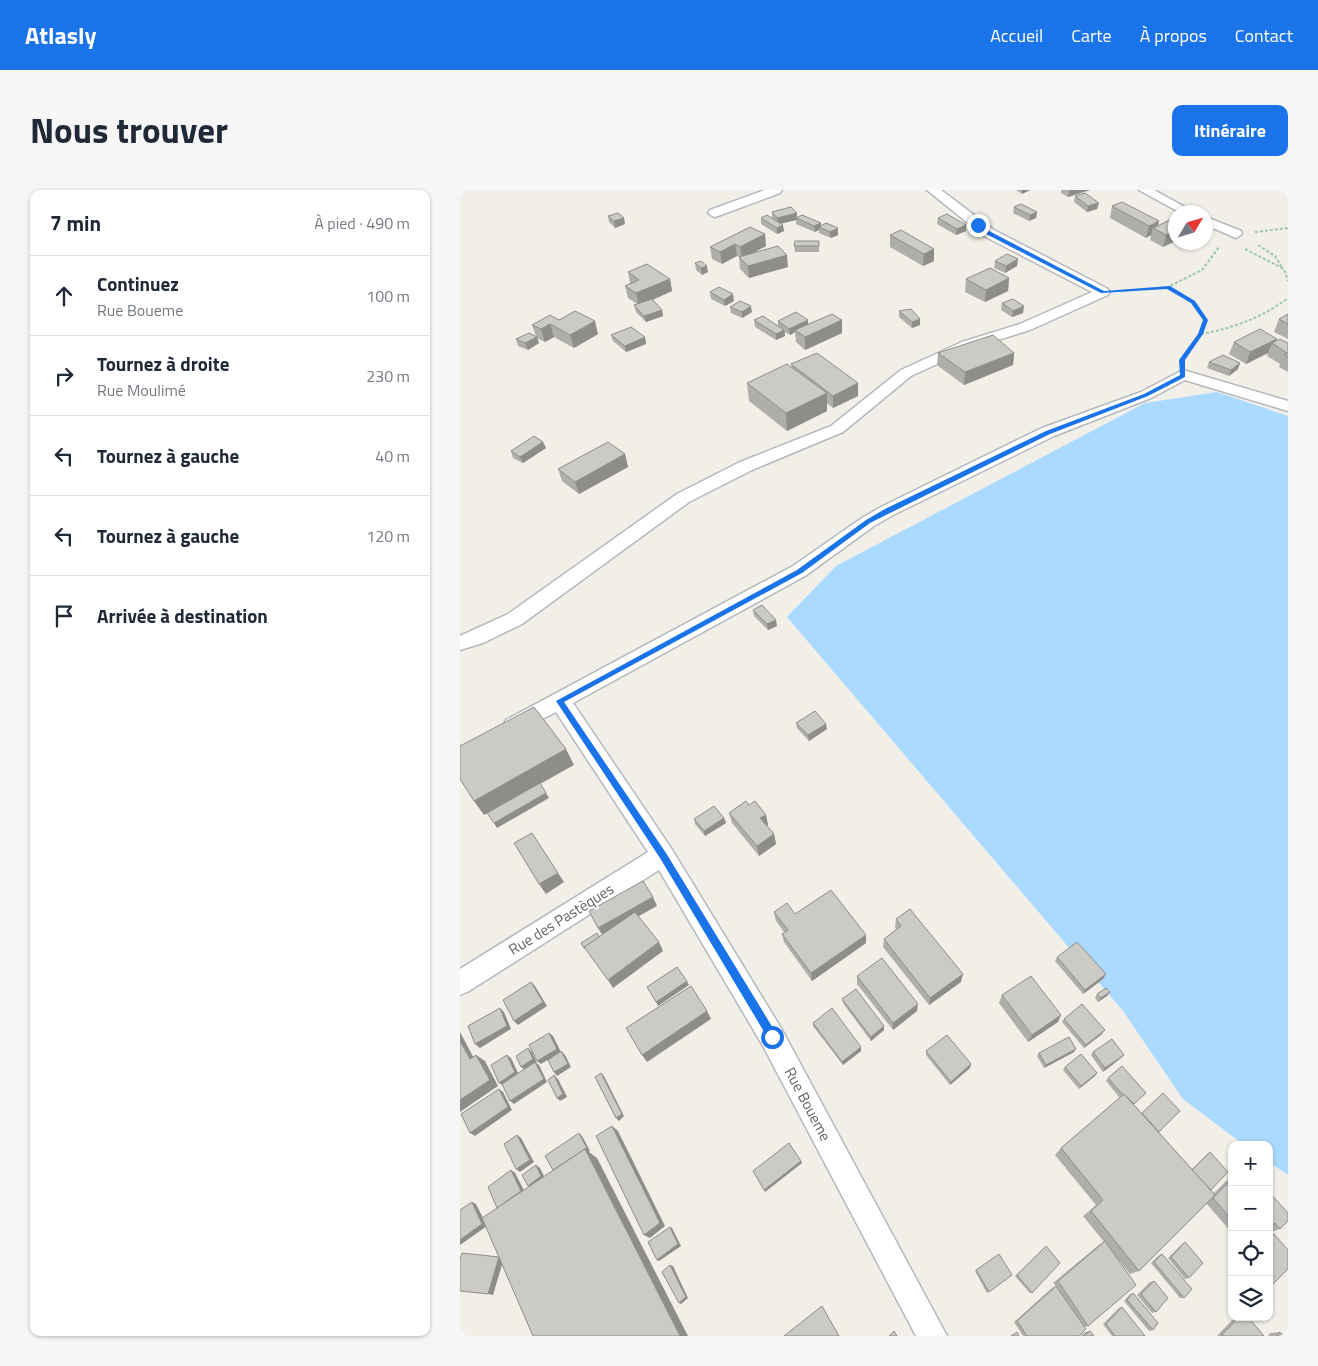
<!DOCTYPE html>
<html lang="fr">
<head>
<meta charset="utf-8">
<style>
	:root { --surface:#fff; --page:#f6f6f7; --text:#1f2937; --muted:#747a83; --line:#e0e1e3; --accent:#1a73e8 }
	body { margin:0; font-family:"Titillium Web",sans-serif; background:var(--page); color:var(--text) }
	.controls { position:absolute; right:15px; bottom:15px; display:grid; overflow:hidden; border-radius:10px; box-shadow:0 1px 4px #0004 }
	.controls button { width:45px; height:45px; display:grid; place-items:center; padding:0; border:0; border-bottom:1px solid var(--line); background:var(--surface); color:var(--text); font:25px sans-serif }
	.compass { position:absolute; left:708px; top:15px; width:45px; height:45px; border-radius:50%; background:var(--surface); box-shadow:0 1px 4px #0004; rotate:52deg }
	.stop { position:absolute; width:15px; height:15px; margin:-11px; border:4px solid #1a73e8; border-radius:50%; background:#fff }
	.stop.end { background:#1a73e8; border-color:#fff; box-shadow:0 1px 5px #0008 }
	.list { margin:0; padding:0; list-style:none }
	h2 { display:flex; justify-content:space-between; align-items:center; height:65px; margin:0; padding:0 20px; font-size:21px }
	h2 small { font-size:16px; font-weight:400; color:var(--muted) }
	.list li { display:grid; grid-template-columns:32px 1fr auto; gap:15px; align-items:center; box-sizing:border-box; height:80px; padding:0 20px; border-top:1px solid var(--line) }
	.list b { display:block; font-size:19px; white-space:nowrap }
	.list p { margin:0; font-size:16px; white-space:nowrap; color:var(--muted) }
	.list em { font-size:16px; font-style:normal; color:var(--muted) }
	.icon { flex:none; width:28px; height:28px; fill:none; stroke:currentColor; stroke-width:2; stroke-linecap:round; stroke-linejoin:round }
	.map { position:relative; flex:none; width:828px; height:1146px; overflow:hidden; border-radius:10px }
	header { display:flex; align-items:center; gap:30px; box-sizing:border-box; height:70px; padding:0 25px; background:var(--accent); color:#fff }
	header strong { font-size:24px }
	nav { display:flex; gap:28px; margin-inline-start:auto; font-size:18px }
	.intro { display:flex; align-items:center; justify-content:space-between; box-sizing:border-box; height:120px; padding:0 30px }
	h1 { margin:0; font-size:35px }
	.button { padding:12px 22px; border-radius:10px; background:var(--accent); color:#fff; font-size:18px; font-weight:700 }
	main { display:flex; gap:30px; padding:0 30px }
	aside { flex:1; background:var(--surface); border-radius:10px; box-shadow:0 1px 4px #0004 }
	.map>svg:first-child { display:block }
</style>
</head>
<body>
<header>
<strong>Atlasly</strong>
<nav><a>Accueil</a><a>Carte</a><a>À propos</a><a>Contact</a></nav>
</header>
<div class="intro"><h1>Nous trouver</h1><a class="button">Itinéraire</a></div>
<main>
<aside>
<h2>7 min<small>À pied · 490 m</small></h2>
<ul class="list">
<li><svg class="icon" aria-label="ahead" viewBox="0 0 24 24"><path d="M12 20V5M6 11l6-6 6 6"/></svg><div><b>Continuez</b><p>Rue Boueme</p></div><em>100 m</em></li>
<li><svg class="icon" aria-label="right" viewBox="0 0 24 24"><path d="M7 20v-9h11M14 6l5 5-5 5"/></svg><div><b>Tournez à droite</b><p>Rue Moulimé</p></div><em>230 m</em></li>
<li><svg class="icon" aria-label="left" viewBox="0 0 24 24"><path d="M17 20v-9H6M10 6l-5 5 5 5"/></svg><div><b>Tournez à gauche</b></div><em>40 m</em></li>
<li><svg class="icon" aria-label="left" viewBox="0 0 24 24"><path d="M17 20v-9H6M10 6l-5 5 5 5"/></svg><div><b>Tournez à gauche</b></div><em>120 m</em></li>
<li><svg class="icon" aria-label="arrive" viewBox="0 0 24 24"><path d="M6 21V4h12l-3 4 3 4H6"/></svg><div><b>Arrivée à destination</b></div></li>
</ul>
</aside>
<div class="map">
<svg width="828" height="1146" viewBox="0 0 828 1146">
	<rect width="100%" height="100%" fill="#f1efe8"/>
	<path fill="#aadaff" d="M757 202 828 226V985L809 972V955H784L723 909 663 821 327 427 376 376 685 213Z"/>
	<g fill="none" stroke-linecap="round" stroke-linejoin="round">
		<g stroke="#b5b8bc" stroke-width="3">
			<g id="minor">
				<path d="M305 0H322L320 3 258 26 254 27 248 23 250 20Z"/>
				<path d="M467 0H481L534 40 648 99 650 102 648 105 570 140 512 158 451 186 383 242 292 280 229 312 62 434 23 453 0 460V446L48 424 217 304 280 272 371 236 441 180 502 152 560 134 632 102 524 46Z"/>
				<path d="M679 0H694L734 22H719Z"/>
				<path d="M746 27 781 41 782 44 776 48 746 35Z"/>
				<path d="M723 180 828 211V221L725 190 691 208 594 246 433 325 414 336 345 386 113 513 211 658 321 838 487 1146H456L303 856 199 680 9 801 0 805V779L188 662 96 522 53 544 46 542 43 536 46 530 333 376 402 328 421 317 582 238 681 202Z"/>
			</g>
		</g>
		<g stroke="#9cc7a9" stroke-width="2" stroke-dasharray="3 2" stroke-linecap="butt">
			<path d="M795 42 828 38"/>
			<path d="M798 55 815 66 823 79"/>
			<path d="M785 59 824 79 828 91"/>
			<path d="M708 97 733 112 745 130 741 144 725 166"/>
			<path d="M661 101 708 97 742 80 759 57"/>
			<path d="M741 144C774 138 801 128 828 108"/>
		</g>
		<use href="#minor" fill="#fff" fill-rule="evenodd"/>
	</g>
	<g fill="#afaea9">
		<path d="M556 0H570L562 4Z"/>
		<path d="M601 0H630L608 7 601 3Z"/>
		<path d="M615 6 637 19 627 22 614 12Z"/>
		<path d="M652 16 698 36 716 27 703 57 690 50 691 45 686 48 650 28Z"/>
		<path d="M554 17 577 22 576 28 569 31 553 23Z"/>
		<path d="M312 22 337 23V27L361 33V36L378 45 371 48 359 43V40L355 42 336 34V30L321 34 324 41 317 44 301 34V28L313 29 312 28Z"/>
		<path d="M148 26 165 34 155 38 149 32Z"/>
		<path d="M478 28 506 41 496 45 477 34Z"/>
		<path d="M290 37 306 56 293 63 328 77 289 88 280 79 279 67 277 66 262 74 252 69 250 57Z"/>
		<path d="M430 45 474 59V71L463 76 430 57Z"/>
		<path d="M359 51V62H335L334 56Z"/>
		<path d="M558 69 557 76 545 83 534 78 535 71Z"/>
		<path d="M235 73 248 82 242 85 236 80Z"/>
		<path d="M168 82 210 89 212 101 192 110 202 120 203 126 186 132 176 122 174 115 177 114 168 108 165 96 170 93Z"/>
		<path d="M549 88 548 101 525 112 505 102 506 89Z"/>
		<path d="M250 102 274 111 265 116 251 109Z"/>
		<path d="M542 113 563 123 552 127 541 120Z"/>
		<path d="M270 117 292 122 282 128 271 123Z"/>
		<path d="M439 121 460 129V135L452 138 439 127Z"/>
		<path d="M828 124V149L814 142 819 129Z"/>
		<path d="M99 130 138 144 114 158 94 147 85 152 77 148 79 153 68 160 58 156 56 149 76 146 72 135Z"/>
		<path d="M294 130 318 136V131L348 130V134L382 130V143L345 160 336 152 335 142 330 145 325 142V146L316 150 295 137Z"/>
		<path d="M151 145 185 147 186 154 166 162 153 151Z"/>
		<path d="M817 149 816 151 828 153V182L819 177 820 174 807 166 808 163 786 174 769 164 774 152Z"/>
		<path d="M478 163H554L553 175 504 195 477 175Z"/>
		<path d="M749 172 778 179 769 186 747 178Z"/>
		<path d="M331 174 398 206 373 218 367 213V221L327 241 289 211 287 193 332 178Z"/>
		<path d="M83 252 86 258 63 273 53 268 51 261Z"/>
		<path d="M165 264 168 277 119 304 102 291 98 279Z"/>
		<path d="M293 420 317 436 308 440 294 426Z"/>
		<path d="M336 533 367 539 349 551 337 538Z"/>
		<path d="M289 615 306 625 308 635H307L314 644 316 654 299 666 272 633 269 623Z"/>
		<path d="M264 628 266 633 245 646 235 634 234 629Z"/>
		<path d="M314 722 335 724 406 753 352 791 324 752 322 744 324 742 316 731Z"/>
		<path d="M436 729 501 792 469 815 423 757 424 749 437 739 435 738Z"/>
		<path d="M597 767 646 784 643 789 623 804 595 771Z"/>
		<path d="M397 786 457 821 433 840 397 794Z"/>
		<path d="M650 802 647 806 638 812 635 808 637 804Z"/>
		<path d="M542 805 598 832 568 852 539 813Z"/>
		<path d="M382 809 424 840 411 851 383 813Z"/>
		<path d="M604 829 642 844 624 858 602 832Z"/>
		<path d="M353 833 401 857V861L383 875 353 836Z"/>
		<path d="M466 861 511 874 510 878 490 895 466 865Z"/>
		<path d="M614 862 584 878 577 866 579 863Z"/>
		<path d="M633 862 664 865 661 868 643 882 631 865Z"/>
		<path d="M605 877 637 883 635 886 619 899 603 880Z"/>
		<path d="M648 888 674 915 732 979 746 965 750 962 751 1000 754 1003 772 985V1043L746 1013 679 1081 670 1084 659 1070 628 1136 625 1137 619 1146H563L554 1132 592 1098 596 1096 593 1093 640 1054 644 1052 623 1026 636 1015 595 965 601 958 660 908 646 891Z"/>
		<path d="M809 1002 820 1039 811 1042 809 1041Z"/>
		<path d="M725 1052 729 1088 725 1089 708 1068 722 1054Z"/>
		<path d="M586 1056 572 1103H570L555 1086Z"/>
		<path d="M702 1064 724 1108H720L691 1073 699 1065Z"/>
		<path d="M516 1080 552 1085 527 1103 515 1081Z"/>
		<path d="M694 1091 696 1122 692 1123 677 1105 690 1092Z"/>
		<path d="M673 1103 693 1140 689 1141 664 1111 670 1104Z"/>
		<path d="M662 1117 685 1146H652L643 1134 659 1118Z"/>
		<path d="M775 1127H788L804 1146H757Z"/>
		<path d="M630 1141 634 1146H620L625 1142Z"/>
		<path d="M820 1142 823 1146H808L810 1143Z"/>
	</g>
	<g fill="#8f8d8a">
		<path d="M562 0H570L562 4Z"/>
		<path d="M612 0H630L608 7 609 1Z"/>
		<path d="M639 13 637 19 627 22 628 16Z"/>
		<path d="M577 22 576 28 569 31 570 25Z"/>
		<path d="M337 23V29L336 28V30L318 34 317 28Z"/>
		<path d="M164 28 165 34 155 38 154 31Z"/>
		<path d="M699 31 697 40 693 38 691 45 686 48 689 36Z"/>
		<path d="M361 33V38L359 37V40L355 42 354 36Z"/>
		<path d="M323 35 324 41 317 44V38Z"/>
		<path d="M506 35V41L496 45 497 39Z"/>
		<path d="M378 38V45L371 48 370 42Z"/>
		<path d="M716 40V51L703 57 706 45Z"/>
		<path d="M305 44 306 56 282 69 280 57Z"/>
		<path d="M275 54 277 66 262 74 260 62Z"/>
		<path d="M474 59V71L463 76 464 64Z"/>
		<path d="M327 65 328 77 289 88 288 76Z"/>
		<path d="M558 69 557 76 545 83 546 76Z"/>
		<path d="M247 76 248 82 242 85 241 78Z"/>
		<path d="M549 88 548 101 525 112 526 100Z"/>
		<path d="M210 89 212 101 179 116 176 103Z"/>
		<path d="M273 104 274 111 265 116 264 110Z"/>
		<path d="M291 116 292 122 282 128V122Z"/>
		<path d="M564 116 563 123 552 127 553 121Z"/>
		<path d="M202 120 203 126 186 132 184 126Z"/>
		<path d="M460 129V135L452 138V132Z"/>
		<path d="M348 130V136L335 140V142L330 145 329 139Z"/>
		<path d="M382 130V143L345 160V147Z"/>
		<path d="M135 131 138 144 114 158 110 145Z"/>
		<path d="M90 134 94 147 85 152 81 139Z"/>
		<path d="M324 140 325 146 316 150V144Z"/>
		<path d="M77 147 79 153 68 160 65 153Z"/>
		<path d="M185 147 186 154 166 162 165 156Z"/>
		<path d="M817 149 814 155 812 153 808 163 786 174 790 162Z"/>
		<path d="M554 163 553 175 504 195 505 182Z"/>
		<path d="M780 173 778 179 769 186 771 180Z"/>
		<path d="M398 193V206L373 218V206Z"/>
		<path d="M367 203V221L327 241 326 223Z"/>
		<path d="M83 252 86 258 63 273 60 267Z"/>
		<path d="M165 264 168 277 119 304 115 292Z"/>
		<path d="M316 430 317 436 308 440 307 434Z"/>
		<path d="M366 534 367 539 349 551 348 545Z"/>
		<path d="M106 559 114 575 24 625 14 611Z"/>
		<path d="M86 603 89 608 37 638 34 633Z"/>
		<path d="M306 625 308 635 303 638 300 628Z"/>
		<path d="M264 628 266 633 245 646 244 641Z"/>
		<path d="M314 644 316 654 299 666 297 656Z"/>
		<path d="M98 683 104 692 86 704 79 694Z"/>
		<path d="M193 707 197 716 143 746 138 738Z"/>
		<path d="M406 745V753L352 791 351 783Z"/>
		<path d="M199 752 203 761 153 798 148 790Z"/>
		<path d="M503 784 501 792 469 815 470 808Z"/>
		<path d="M646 784 643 789 623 804 625 800Z"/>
		<path d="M227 791 229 795 198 816 196 812Z"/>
		<path d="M71 792 75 796 87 816 58 835 54 831Z"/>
		<path d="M650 802 647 806 638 812 641 808Z"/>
		<path d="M458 814 457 821 433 840V833Z"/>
		<path d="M40 818 44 822 51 839 20 858 15 854Z"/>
		<path d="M247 821 251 829 187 872 182 865Z"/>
		<path d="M601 825 598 832 568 852 572 845Z"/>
		<path d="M424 836V840L411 851V847Z"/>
		<path d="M645 840 642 844 624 858 626 855Z"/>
		<path d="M0 842 18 876 10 869 0 851Z"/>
		<path d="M89 843 93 846 101 862 81 874 77 871Z"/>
		<path d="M401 857V861L383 875 382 872Z"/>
		<path d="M68 858 72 862 77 873H76L79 875 87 892 54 914 50 911 65 880 61 877Z"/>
		<path d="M616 859 614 862 584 878 586 875Z"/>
		<path d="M101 861 105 865 111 877 97 886 94 882Z"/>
		<path d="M16 865 25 871 38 896 0 922V910Z"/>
		<path d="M47 865 51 868 59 885 44 896 39 893Z"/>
		<path d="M664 865 661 868 643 882 645 878Z"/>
		<path d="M511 874 510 878 490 895 491 892Z"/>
		<path d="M141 883 144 886 164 926 159 931 156 928Z"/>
		<path d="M637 883 635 886 619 899 621 896Z"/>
		<path d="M94 885 98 889 107 907 100 911 97 908Z"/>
		<path d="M39 899 43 902 52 920 15 946 10 943Z"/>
		<path d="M152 936 158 941 205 1036 190 1048 184 1045Z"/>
		<path d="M119 943 122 946 130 961 129 962 137 968 228 1146H220L125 959Z"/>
		<path d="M57 945 61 948 74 972 60 982 56 979Z"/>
		<path d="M341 971 342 973 305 1002 304 1000Z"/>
		<path d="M76 975 80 978 85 988 72 998 68 996Z"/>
		<path d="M51 980 55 983 67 1006 39 1021Z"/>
		<path d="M12 1012 16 1014 27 1036 0 1055V1050Z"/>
		<path d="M210 1037 212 1038 221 1056 199 1071 197 1070Z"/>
		<path d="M39 1067 44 1068 33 1105 28 1104Z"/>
		<path d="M210 1075 213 1076 228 1108 221 1114 219 1113Z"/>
	</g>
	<g fill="#cccac5" stroke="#8f8d8a">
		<path d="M625 3 639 13 628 16 615 6Z"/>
		<path d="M662 12 699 31 689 36 652 16Z"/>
		<path d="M561 14 577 22 570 25 554 17Z"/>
		<path d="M331 17 337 23 317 28 312 22Z"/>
		<path d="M158 23 164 28 154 31 148 26Z"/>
		<path d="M487 24 506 35 497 39 478 28Z"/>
		<path d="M307 25 323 35 317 38 301 28Z"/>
		<path d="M342 25 361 33 354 36 336 28Z"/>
		<path d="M716 27V40L706 45 693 38Z"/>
		<path d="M366 33 378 38 370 42 359 37Z"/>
		<path d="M290 37 305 44 280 57 275 54 260 62 250 57Z"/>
		<path d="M441 40 474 59 464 64 430 45Z"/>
		<path d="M335 51H359V56H334Z"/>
		<path d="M318 56 327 65 288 76 279 67Z"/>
		<path d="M547 64 558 69 546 76 535 71Z"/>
		<path d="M241 71 247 76 241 78 235 73Z"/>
		<path d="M187 74 210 89 176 103 165 96 179 90 168 82Z"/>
		<path d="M530 78 549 88 526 100 506 89Z"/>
		<path d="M259 97 273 104 264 110 250 102Z"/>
		<path d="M192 109 202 120 184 126 174 115Z"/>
		<path d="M553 109 564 116 553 121 542 113Z"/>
		<path d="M280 111 291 116 282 122 270 117Z"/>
		<path d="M451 119 460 129 452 132 439 121Z"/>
		<path d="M115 121 135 131 110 145 90 134 81 139 72 135 90 125 99 130Z"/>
		<path d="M336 122 348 130 329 139 318 131Z"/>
		<path d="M372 124 382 130 345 147 335 140Z"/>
		<path d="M828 124V134L819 129Z"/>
		<path d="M303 126 324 140 316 144 294 130Z"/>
		<path d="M171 137 185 147 165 156 151 145Z"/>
		<path d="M800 139 817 149 790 162 774 152Z"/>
		<path d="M69 143 77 147 65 153 56 149Z"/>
		<path d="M533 145 554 163 505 182 478 163Z"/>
		<path d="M820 149 828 153V167L824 165 827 163 812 153Z"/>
		<path d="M357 163 398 193 373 206 331 174Z"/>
		<path d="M763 165 780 173 771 180 749 172Z"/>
		<path d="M327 174 367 203 326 223 287 193Z"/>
		<path d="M74 246 83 252 60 267 51 261Z"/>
		<path d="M148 252 165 264 115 292 98 279Z"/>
		<path d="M302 415 316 430 307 434 293 420Z"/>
		<path d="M74 517 106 559 14 611 0 589V556Z"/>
		<path d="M355 521 366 534 348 545 336 533Z"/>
		<path d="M80 593 86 603 34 633 27 623Z"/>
		<path d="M286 611 289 615 295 611 306 625 300 628 314 644 297 656 269 623Z"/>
		<path d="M254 616 264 628 244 641 234 629Z"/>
		<path d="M72 643 98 683 79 694 54 653Z"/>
		<path d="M183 691 193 707 138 738 129 721Z"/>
		<path d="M371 700 406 745 351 783 322 744 328 740 314 722 327 713 335 724Z"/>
		<path d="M450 719 503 784 470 808 424 749 441 736 436 729Z"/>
		<path d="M175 722 199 752 148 790 124 757Z"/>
		<path d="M137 743 139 747 124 757 125 758H124L121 753Z"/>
		<path d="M617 752 646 784 625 800 597 767Z"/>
		<path d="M422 768 458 814 433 833 397 786Z"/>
		<path d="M217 777 227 791 196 812 187 797Z"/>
		<path d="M571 786 601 825 572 845 542 805Z"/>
		<path d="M71 792 83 812 54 831 43 810Z"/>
		<path d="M231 796 247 821 182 865 166 838Z"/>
		<path d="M646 798 650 802 641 808 637 804Z"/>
		<path d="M396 799 424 836 411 847 382 809Z"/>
		<path d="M622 814 645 840 626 855 604 829Z"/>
		<path d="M40 818 47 836 15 854 8 836Z"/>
		<path d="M372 818 401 857 382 872 353 833Z"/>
		<path d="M89 843 97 859 77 871 69 855Z"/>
		<path d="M487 845 511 874 491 892 466 861Z"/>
		<path d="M609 847 616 859 586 875 579 863Z"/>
		<path d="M652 849 664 865 645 878 633 862Z"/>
		<path d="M0 851 10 869 16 865 30 890 0 910Z"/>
		<path d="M68 858 73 869 61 877 56 866Z"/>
		<path d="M101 861 108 874 94 882 88 870Z"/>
		<path d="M621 864 637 883 621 896 605 877Z"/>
		<path d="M47 865 55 882 39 893 31 875Z"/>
		<path d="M75 872 84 889 50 911 42 894Z"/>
		<path d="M662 876 686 903 674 914 664 904 663 905 648 888Z"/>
		<path d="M141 883 162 924 156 928 135 887Z"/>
		<path d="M94 885 103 904 97 908 88 890Z"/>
		<path d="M39 899 48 917 10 943 1 924Z"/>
		<path d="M703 903 720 921 699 942 682 923Z"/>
		<path d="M664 904 755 1005 679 1081 631 1021 643 1010 601 958Z"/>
		<path d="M152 936 200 1033 184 1045 136 946Z"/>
		<path d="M119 943 127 958 125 959 93 980 85 966Z"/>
		<path d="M57 945 70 970 56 979 44 954Z"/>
		<path d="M329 953 341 971 304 1000 293 981Z"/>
		<path d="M125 959 220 1146H73L22 1028Z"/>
		<path d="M750 962 768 982 751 1000 732 980Z"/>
		<path d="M76 975 81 986 68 996 62 985Z"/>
		<path d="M51 980 61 1001 37 1018 28 997Z"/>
		<path d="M772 989V1030L753 1008Z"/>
		<path d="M809 1002 828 1023V1031L820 1039 815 1033 809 1039Z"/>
		<path d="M12 1012 22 1034 0 1050V1020Z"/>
		<path d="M210 1037 218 1054 197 1070 188 1052Z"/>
		<path d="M814 1044 828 1060V1079L809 1098V1049Z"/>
		<path d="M645 1051 676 1095 628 1136 598 1091Z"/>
		<path d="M725 1052 743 1073 729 1088 711 1067Z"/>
		<path d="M586 1056 600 1073 572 1103 557 1085Z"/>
		<path d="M2 1063 39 1067 28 1104 0 1101V1069Z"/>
		<path d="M539 1064 552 1085 529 1102 516 1080Z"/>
		<path d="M702 1064 732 1099 724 1108 694 1072Z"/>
		<path d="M210 1075 226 1107 219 1113 202 1082Z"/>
		<path d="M694 1091 708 1108 696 1122 681 1104Z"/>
		<path d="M596 1096 626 1139 619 1146H567L557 1131Z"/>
		<path d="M673 1103 698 1133 693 1140 667 1110Z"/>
		<path d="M362 1116 379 1146H324Z"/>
		<path d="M662 1117 685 1146H655L646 1134Z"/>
		<path d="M779 1127H788L804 1146H761Z"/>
		<path d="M434 1141 437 1146H429Z"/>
		<path d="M630 1141 634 1146H624Z"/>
		<path d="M557 1142 559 1146H551Z"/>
		<path d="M820 1142 823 1146H817Z"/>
	</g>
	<path fill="#1a73e8" d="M516 34H519L531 42 644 101 710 96 735 111 748 130 743 144 725 170V187L688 206 590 244 430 323 410 333 342 383 104 512 206 663 316 843 317 847 312 852 309 850 200 668 96 511 337 380 406 330 425 319 586 241 684 204 720 185 719 170 738 144 743 130 731 113 707 99 641 103 528 45 516 36Z"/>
	<g text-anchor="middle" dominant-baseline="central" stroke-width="4" stroke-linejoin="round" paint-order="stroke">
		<g font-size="15" fill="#5f6368" stroke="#fff">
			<text transform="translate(101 729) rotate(-32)">Rue des Pastèques</text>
			<text transform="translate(348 914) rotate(62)">Rue Boueme</text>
		</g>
	</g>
</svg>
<div class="controls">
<button>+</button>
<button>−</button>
<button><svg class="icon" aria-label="locate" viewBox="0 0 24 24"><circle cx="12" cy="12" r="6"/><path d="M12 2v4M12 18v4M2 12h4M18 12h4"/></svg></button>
<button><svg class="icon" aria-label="layers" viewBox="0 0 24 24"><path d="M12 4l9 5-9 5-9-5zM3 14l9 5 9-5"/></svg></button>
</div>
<svg class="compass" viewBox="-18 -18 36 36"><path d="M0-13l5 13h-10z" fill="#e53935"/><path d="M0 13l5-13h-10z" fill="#747a83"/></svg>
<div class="stop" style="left:312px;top:847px"></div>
<div class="stop end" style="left:518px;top:35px"></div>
</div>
</main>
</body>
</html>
